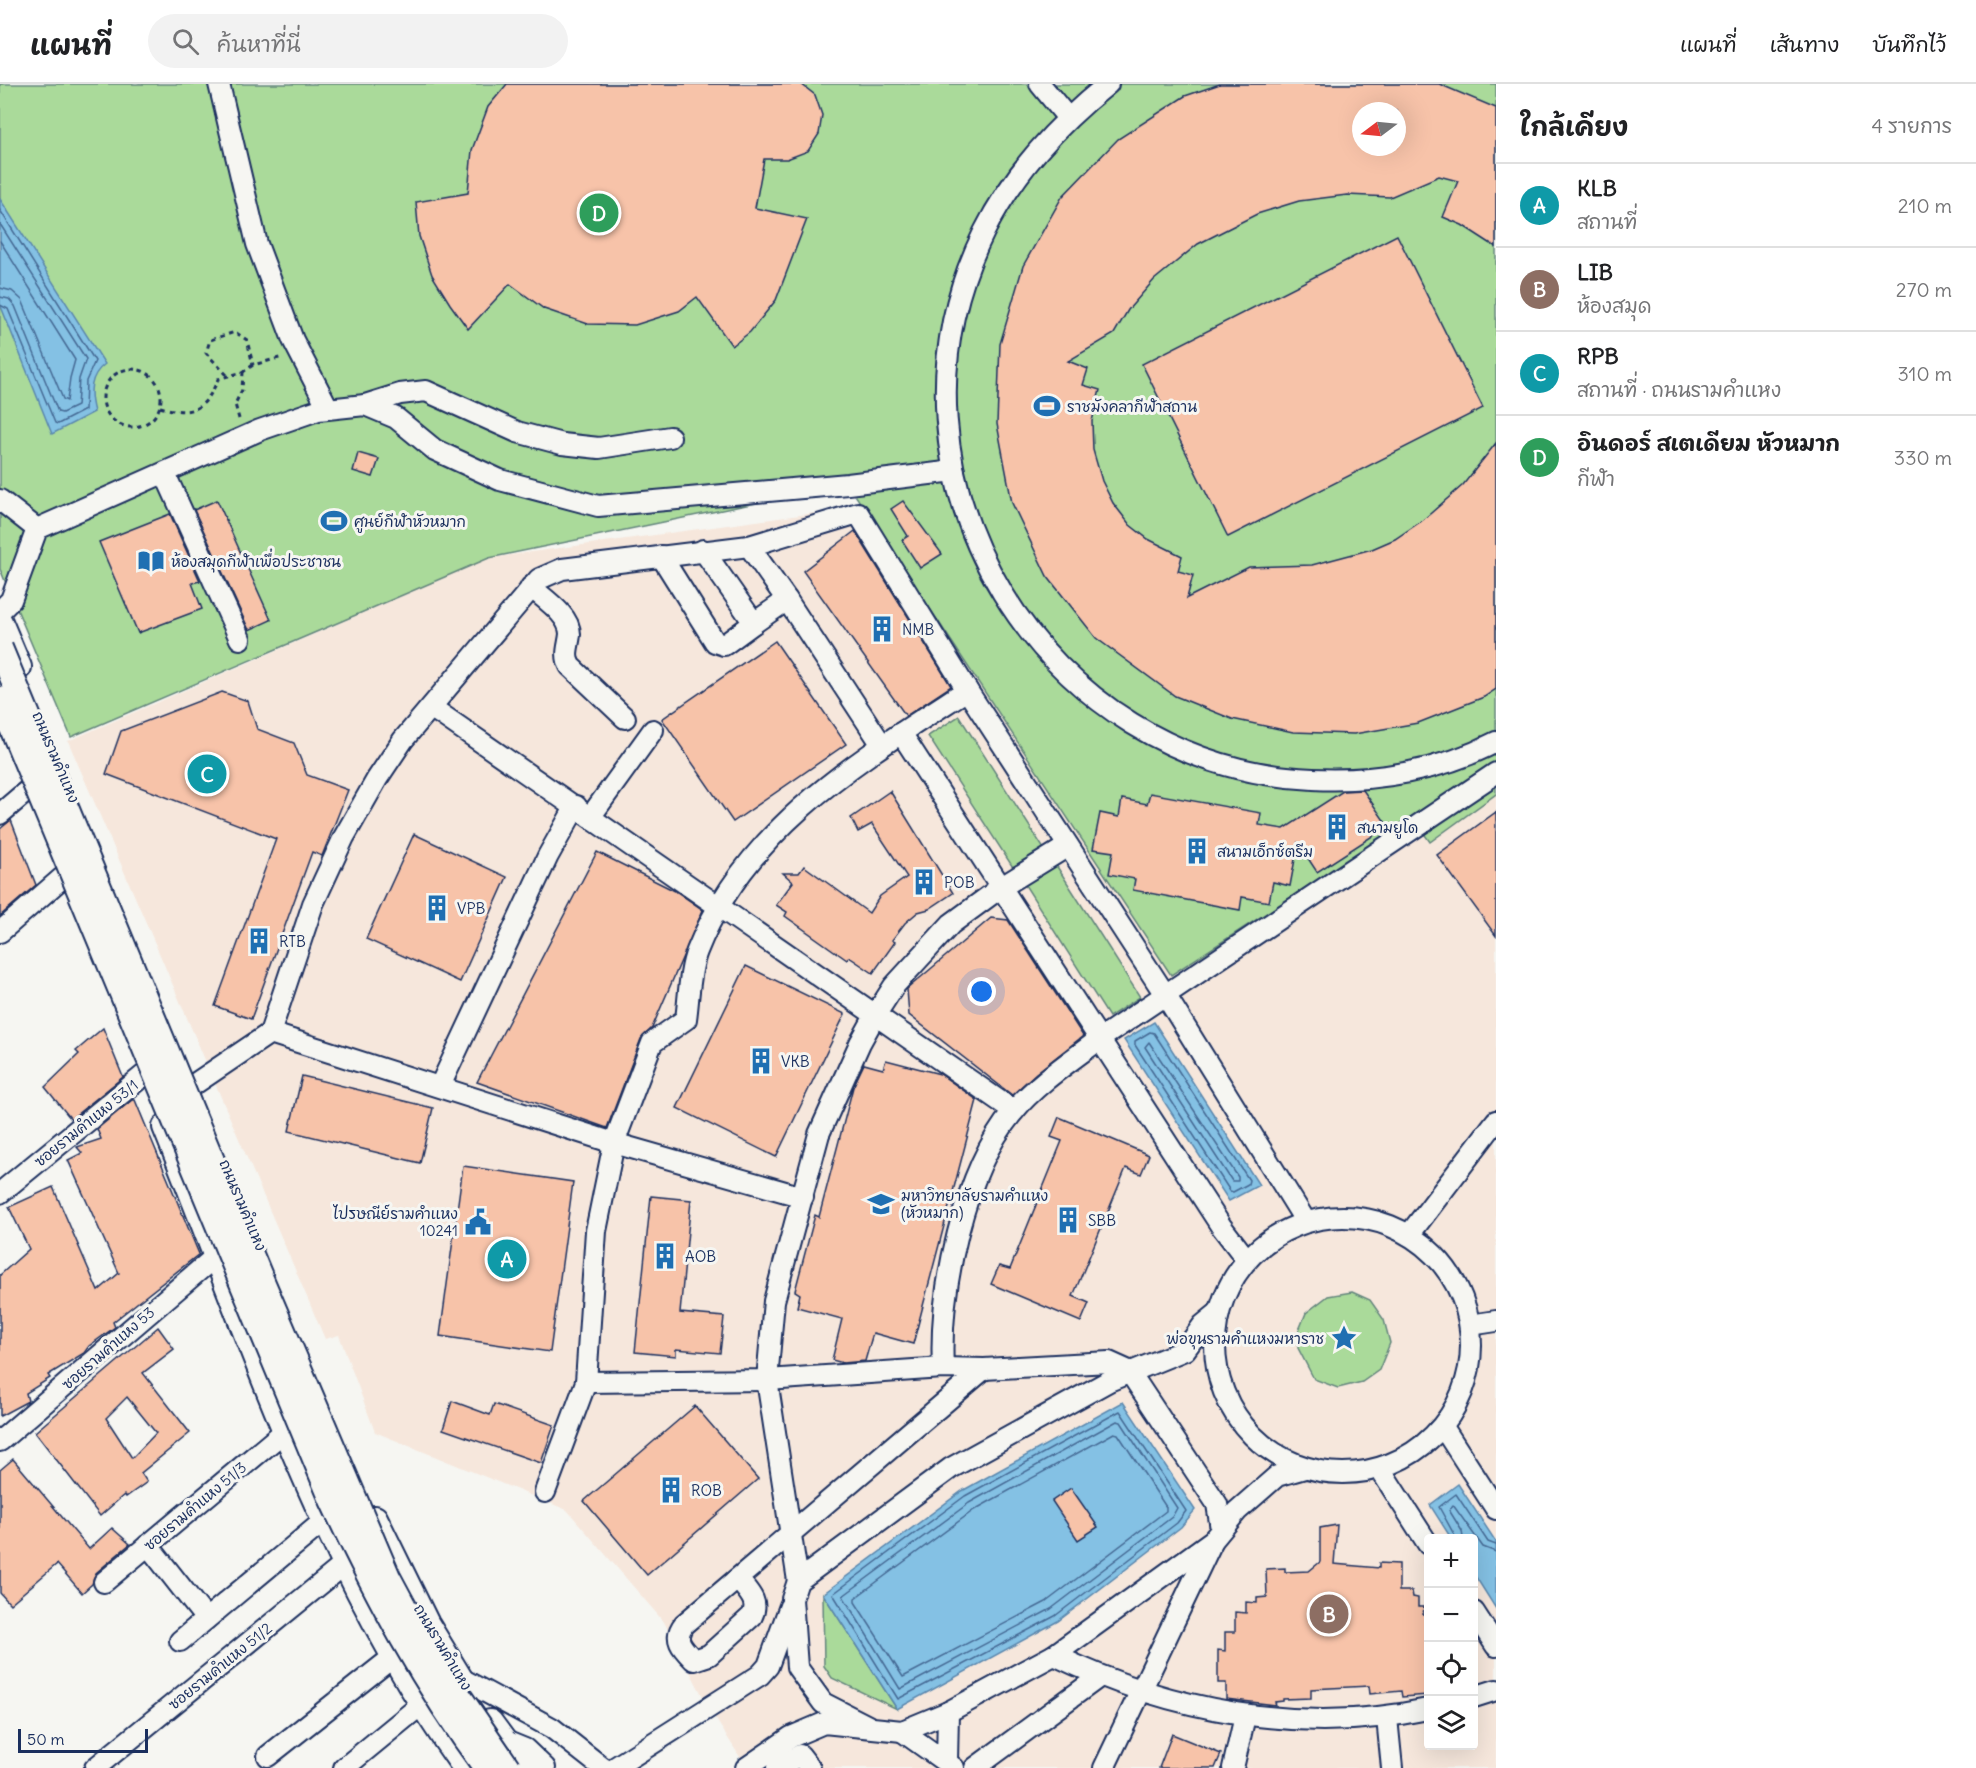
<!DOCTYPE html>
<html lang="th">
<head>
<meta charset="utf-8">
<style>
	:root { --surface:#fff; --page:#f2f2f2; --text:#202124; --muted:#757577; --line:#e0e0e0; --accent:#2563eb }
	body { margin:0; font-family:Delius,"Playpen Sans Thai",sans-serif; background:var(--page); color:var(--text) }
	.controls { position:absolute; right:18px; bottom:18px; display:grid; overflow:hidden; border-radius:6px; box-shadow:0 6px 24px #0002 }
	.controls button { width:54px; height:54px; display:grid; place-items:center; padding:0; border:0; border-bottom:2px solid var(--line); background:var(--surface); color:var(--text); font:30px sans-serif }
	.compass { position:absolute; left:1352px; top:18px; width:54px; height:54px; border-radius:50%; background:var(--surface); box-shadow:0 6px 24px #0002; rotate:254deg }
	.scale { position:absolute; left:18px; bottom:15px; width:130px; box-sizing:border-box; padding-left:6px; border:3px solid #1b2f5e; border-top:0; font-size:16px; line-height:21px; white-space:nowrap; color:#1b2f5e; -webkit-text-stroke:4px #f6f6f2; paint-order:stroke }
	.you { position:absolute; left:982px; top:908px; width:21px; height:21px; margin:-15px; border:4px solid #fff; border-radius:50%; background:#1a73e8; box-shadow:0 0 0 9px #1a73e833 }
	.badge { display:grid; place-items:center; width:39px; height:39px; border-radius:50%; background:var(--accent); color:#fff; font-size:20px; font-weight:700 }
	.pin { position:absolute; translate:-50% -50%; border:3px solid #fff; box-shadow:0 2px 6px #0006 }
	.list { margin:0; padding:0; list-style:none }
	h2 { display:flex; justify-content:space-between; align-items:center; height:78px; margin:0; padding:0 24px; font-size:26px }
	h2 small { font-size:20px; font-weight:400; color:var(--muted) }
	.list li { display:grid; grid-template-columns:39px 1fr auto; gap:18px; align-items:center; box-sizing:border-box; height:84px; padding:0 24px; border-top:2px solid var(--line) }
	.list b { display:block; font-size:22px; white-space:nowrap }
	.list p { margin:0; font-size:20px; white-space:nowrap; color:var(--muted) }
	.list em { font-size:20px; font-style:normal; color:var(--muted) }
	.icon { flex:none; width:33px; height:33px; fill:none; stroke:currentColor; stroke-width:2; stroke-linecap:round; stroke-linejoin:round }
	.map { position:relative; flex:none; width:1496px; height:1684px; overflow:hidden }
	header { display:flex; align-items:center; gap:36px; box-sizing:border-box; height:84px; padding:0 30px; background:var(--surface); border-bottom:2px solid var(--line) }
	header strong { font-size:28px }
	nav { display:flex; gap:33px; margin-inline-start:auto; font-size:21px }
	.search { width:420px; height:54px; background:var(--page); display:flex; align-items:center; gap:15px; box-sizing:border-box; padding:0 21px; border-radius:33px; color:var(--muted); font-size:22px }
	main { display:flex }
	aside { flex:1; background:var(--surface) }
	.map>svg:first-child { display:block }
</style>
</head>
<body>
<header>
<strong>แผนที่</strong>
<div class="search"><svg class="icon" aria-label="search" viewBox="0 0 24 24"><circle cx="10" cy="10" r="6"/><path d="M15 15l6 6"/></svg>ค้นหาที่นี่</div>
<nav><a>แผนที่</a><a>เส้นทาง</a><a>บันทึกไว้</a></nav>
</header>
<main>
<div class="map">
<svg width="1496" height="1684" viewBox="0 0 1496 1684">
	<rect width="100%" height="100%" fill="#f6f6f2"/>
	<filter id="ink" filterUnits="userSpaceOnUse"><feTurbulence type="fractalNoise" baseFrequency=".0167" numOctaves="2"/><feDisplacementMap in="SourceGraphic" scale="12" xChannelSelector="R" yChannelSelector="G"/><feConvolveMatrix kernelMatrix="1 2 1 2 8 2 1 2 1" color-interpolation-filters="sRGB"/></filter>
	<g filter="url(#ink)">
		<path fill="#f6e7dc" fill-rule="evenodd" d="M872 421 1413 734 1430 757 1496 710V1684H747L710 1626 664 1538 567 1426 375 1348 339 1251 325 1255 68 657 489 474ZM1428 1454H1474V1662H1428Z"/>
		<g fill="#aada9a" stroke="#62847c" stroke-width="1.5" fill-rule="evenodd">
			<path d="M0 0H1496V710L1430 758 1413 734 1171 891 848 400 489 474 71 653 0 485ZM1361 27H1397V63H1361Z"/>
			<path d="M959 632 1044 765 1014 785 928 652Z"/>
			<path d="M1056 781 1140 913 1109 933 1025 801Z"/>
			<path d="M1352 1208 1370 1216 1384 1236 1390 1259 1379 1286 1362 1298 1338 1304 1314 1295 1298 1264 1299 1246 1306 1229 1328 1212Z"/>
			<path d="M823 1510 897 1625 832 1594 824 1582Z"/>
		</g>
		<g fill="#84c1e4" stroke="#5a87ae" stroke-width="1.5">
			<path d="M0 115 105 280C89 292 89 309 94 328L52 350 0 220Z"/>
			<path d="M1154 938 1259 1101 1229 1117 1124 956Z"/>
			<path d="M1123 1318 1195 1426 1181 1443 1058 1537 897 1625 823 1510 962 1407Z"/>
			<path d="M1458 1400 1496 1458V1525L1474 1490V1454H1451L1430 1421Z"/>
		</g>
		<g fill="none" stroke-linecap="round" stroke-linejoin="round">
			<g stroke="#456994" stroke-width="1.5">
				<path d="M0 126 95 277 86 297 85 326 58 340 55 339 8 225 0 221"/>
				<path d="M0 140 86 275 79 295 77 322 62 329 58 328 15 222 9 215 0 213"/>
				<path d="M0 157 75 276 70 294 67 317 63 315 22 216 12 207 0 204"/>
				<path d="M1150 948 1154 949 1249 1096 1248 1100 1233 1108 1230 1107 1135 961V957Z"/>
				<path d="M1149 958 1238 1093V1097H1232L1145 963Z"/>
				<path d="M1120 1327 1186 1427 1177 1439 1055 1532 898 1615 833 1510 965 1412Z"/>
				<path d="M1117 1337 1121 1338 1177 1424 1172 1433 1051 1525 900 1605 843 1512 969 1419Z"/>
				<path d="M1114 1349 1118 1350 1166 1423V1427L1046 1518 903 1593 855 1518V1514L974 1426Z"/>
				<path d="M1456 1454 1439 1423 1456 1410 1488 1458 1496 1461"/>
				<path d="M1463 1454 1462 1447 1449 1426 1453 1421 1483 1463 1496 1468"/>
			</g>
		</g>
		<g fill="#f7c3a9" stroke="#1b2f5e" stroke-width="1.5" fill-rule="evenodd">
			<path d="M507 0H801L815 11 822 31 819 50 808 67 787 75H764L755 124 807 135 776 216 750 248 732 262 697 213 679 227 635 241 588 240 544 225 510 200 468 245 450 220 432 191 419 152 416 118 468 109 472 66 488 23Z"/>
			<path d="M1220 0H1439L1496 24V163L1462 141 1443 133 1458 97 1439 92 1390 113 1347 111 1299 117 1257 130 1198 160 1154 196 1128 226 1114 250 1068 277 1088 285 1083 301 1100 306 1092 337 1093 366 1102 397 1113 419 1130 441 1148 455 1182 472 1178 487 1193 491 1187 514 1249 483 1312 481 1372 465 1395 455 1423 436 1463 401 1496 359V605L1484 613 1418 639 1354 650 1293 648 1232 635 1175 612 1096 554 1047 492 1012 419 997 340 1000 260 1023 182 1062 113 1118 55 1185 12ZM1361 27H1397V63H1361Z"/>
			<path d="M1397 151 1483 324 1228 453 1142 280Z"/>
			<path d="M358 369 379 375 373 393 353 387Z"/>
			<path d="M217 416 271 536 249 546 194 426Z"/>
			<path d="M903 417 942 470 920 484 902 456 908 452 891 425Z"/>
			<path d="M170 430 200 497 192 499 202 525 138 549 99 458Z"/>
			<path d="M855 447 951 602 906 632 803 487Z"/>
			<path d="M775 557 846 660 733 738 662 635Z"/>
			<path d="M222 608 248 617 257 645 294 659 307 691 348 706 322 772 312 768 251 935 215 922 276 755 106 690 121 647Z"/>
			<path d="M1363 706 1388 742 1317 788 1298 759 1290 802 1273 798 1269 818 1242 813 1240 826 1133 806 1135 795 1109 790 1113 768 1093 765 1100 729 1119 733 1122 715 1147 720 1150 709 1261 729 1259 741 1284 745 1343 707Z"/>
			<path d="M890 707 953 809 929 825 918 828 905 839 892 856 895 858 873 889 849 873 847 876 785 832 787 828 776 821 793 798 783 789H799L804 782 869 829 880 812 907 793 872 740 858 748 851 734Z"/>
			<path d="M1496 728V852L1437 771Z"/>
			<path d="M11 736 36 801 0 832V745Z"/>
			<path d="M414 750 507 793 460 898 366 855Z"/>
			<path d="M597 768 677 808 703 826 652 944 641 955 607 1044 477 998Z"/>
			<path d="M991 834 1008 836 1083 952 1036 989 1012 1011 909 931 907 905Z"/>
			<path d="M746 882 845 930 776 1073 677 1024Z"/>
			<path d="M103 944 123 993 71 1035 45 1003 79 970 76 967Z"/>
			<path d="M886 976 940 990 977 1016 913 1260 873 1249 865 1277 843 1279 832 1276 842 1235 797 1223 800 1210 795 1207 815 1131 819 1133 853 1003 864 980 883 985Z"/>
			<path d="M302 992 433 1024 420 1079 289 1047Z"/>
			<path d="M132 1016H135L199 1170 113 1238 115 1243 89 1262 84 1269 48 1291 50 1294 26 1309 28 1317 0 1332V1191L29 1165 9 1123 53 1103 98 1207 119 1189 68 1076 82 1069 77 1063 101 1055 97 1045Z"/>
			<path d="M1059 1033 1149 1071 1141 1090 1126 1084 1073 1212 1089 1219 1081 1238 991 1200 999 1182 1010 1185 1062 1057 1051 1053Z"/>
			<path d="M463 1082 573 1098 550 1268 440 1252Z"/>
			<path d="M651 1112 691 1116 680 1229 724 1233 720 1269 676 1265V1272L635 1268Z"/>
			<path d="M158 1243 174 1265 143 1289 190 1349 141 1389 147 1398 126 1413 124 1411 100 1432 35 1348ZM127 1313 156 1349 132 1374 106 1334Z"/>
			<path d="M452 1317 490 1331 494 1320 554 1341 541 1379 443 1345Z"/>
			<path d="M695 1322 758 1395 647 1491 584 1417Z"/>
			<path d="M13 1375 89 1465 112 1444 130 1460 96 1489 92 1500 82 1509 57 1480 10 1520 0 1509V1386Z"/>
			<path d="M1071 1404 1098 1443 1078 1456 1052 1417Z"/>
			<path d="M1337 1441 1334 1480 1379 1484V1479L1399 1480V1507H1412L1413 1513 1418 1514V1523H1424L1423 1531H1428V1611L1402 1613 1401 1607 1370 1610 1369 1602 1311 1605V1614L1283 1615V1617L1275 1618 1276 1621 1226 1615V1599H1218V1566L1225 1567V1548H1235V1528L1246 1529V1518L1257 1519V1514L1267 1513 1266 1485 1285 1484V1488L1309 1487 1320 1478V1444Z"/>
			<path d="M1172 1650 1221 1670 1215 1684H1159Z"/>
		</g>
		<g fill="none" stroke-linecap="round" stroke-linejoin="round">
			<g stroke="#1b2f5e" stroke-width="24">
				<g id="minor">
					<path d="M219 0 257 160 293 256 328 324"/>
					<path d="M1040 0 1067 33"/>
					<path d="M1108 0C1056 42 1014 88 984 148 863 392 1045 684 1313 695 1375 698 1441 687 1496 658"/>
					<path d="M365 321 400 310 426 307 517 348 562 360 599 364 670 353"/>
					<path d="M165 390 240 555"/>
					<path d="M0 416 37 445 260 346 318 326 365 321 396 334 435 366 500 396 598 422 848 400 954 387"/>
					<path d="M749 462 787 516 882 661"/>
					<path d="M661 472 715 558 724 561 754 539 703 466"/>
					<path d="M531 503C544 515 570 531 570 550 569 562 564 570 570 582L625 634"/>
					<path d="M0 527 11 516 37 445"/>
					<path d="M754 539 787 516"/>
					<path d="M967 606C861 675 746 743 697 867 689 887 689 914 686 935L652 959 614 1059 596 1147 586 1298 767 1296 943 1284 984 1285 1109 1278 1129 1287 1217 1420 1221 1445"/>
					<path d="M432 624 1014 1027"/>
					<path d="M901 649 1221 1142 1247 1176"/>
					<path d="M0 730 27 707"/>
					<path d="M591 732 653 646"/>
					<path d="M0 848 62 794"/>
					<path d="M193 1001 270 949"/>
					<path d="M440 1002 548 772 576 722"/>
					<path d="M0 1109 144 991"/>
					<path d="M803 1113 614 1059 270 949 313 820 344 753 377 695 403 656 539 495 562 485 749 462 858 429 967 606 1166 912 1306 1138"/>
					<circle cx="1343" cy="1261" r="128"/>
					<path d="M1409 1151 1496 1037"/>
					<path d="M1470 1241 1496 1237"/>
					<path d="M943 1284C939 1207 963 1088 1013 1028 1037 999 1071 977 1101 954L1496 689"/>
					<path d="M1443 1343 1496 1425"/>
					<path d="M0 1357 217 1171"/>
					<path d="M1380 1385 1428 1460"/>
					<path d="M545 1408 586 1298"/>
					<path d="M148 1461 206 1535"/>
					<path d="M738 1495C747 1507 760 1517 752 1532L709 1571 694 1576C683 1565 672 1555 684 1540L984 1285"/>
					<path d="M798 1497 767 1296 774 1217 819 1050 860 959 876 930 894 902 951 840 1000 804 1068 762"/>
					<path d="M104 1498 286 1346"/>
					<path d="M1474 1528 1496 1562"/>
					<path d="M180 1557 325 1436"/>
					<path d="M1054 1571C1170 1627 1301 1652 1428 1625"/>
					<path d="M460 1594 552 1644 603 1684"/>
					<path d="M1474 1613 1496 1606"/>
					<path d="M1387 1634 1392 1684"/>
					<path d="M868 1642 823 1619 797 1583 792 1515 798 1497 951 1384 1109 1297 1185 1266 1203 1241 1219 1228"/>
					<path d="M902 1647 954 1684"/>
					<path d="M503 1656 525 1665 545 1684"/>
					<path d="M268 1672 393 1573"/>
					<path d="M947 1678 948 1628"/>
					<path d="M95 1684 345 1480"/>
					<path d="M344 1684 422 1620"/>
					<path d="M614 1684 760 1591 768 1582 790 1522"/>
					<path d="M746 1684 791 1653 824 1639 902 1647 948 1628 1054 1571 1213 1456 1237 1427 1277 1392 1305 1384"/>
					<path d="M777 1684 800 1671 810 1684"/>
					<path d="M975 1684 1099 1593"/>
					<path d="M1104 1684 1212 1458"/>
					<path d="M1233 1684 1245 1632"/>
				</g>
			</g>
			<g stroke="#1b2f5e" stroke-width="28">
				<g id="major">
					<path d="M0 538 19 583"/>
					<path d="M165 1043C253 1260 327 1493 465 1684"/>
					<path d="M375 1434 427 1540 463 1599"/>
					<path d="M490 1638 524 1684"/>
				</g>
			</g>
			<g stroke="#1b2f5e" stroke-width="3" stroke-dasharray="4.5 4.5" stroke-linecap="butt">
				<circle cx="132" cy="314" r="29"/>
				<path d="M227 291 206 269 210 256 235 248 247 256 253 281"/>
				<path d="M160 323C193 332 205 326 218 295L243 288 253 281 283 273"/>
				<path d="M239 335 235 320 242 306 243 288"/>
			</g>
			<use href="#minor" stroke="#f6f6f2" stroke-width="20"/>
			<use href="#major" stroke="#f6f6f2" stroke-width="24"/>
			<g stroke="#1b2f5e" stroke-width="28" stroke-linecap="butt">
				<g id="major-bridge">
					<path d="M0 564 259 1190 388 1493 425 1562 508 1684"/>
					<path d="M0 615 332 1416C376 1510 424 1600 486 1684"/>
				</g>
			</g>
			<use href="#major-bridge" stroke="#f6f6f2" stroke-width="24"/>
		</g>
	</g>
	<defs>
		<g id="stadium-bare" transform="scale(2.07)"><path d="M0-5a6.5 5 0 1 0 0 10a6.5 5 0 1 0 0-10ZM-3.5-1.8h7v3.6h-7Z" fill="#1f6fb2" stroke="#f6f6f2" stroke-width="2.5" paint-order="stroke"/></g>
		<g id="library-bare" transform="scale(2.07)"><path d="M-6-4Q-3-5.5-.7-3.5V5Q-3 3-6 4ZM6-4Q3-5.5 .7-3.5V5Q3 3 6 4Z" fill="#1f6fb2" stroke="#f6f6f2" stroke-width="2.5" paint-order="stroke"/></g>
		<g id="building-bare" transform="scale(2.07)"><path d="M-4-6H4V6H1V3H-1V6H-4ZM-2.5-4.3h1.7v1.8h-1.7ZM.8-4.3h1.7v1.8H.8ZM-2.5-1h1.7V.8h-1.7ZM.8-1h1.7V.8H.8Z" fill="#1f6fb2" stroke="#f6f6f2" stroke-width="2.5" paint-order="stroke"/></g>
		<g id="university-bare" transform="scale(2.07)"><path d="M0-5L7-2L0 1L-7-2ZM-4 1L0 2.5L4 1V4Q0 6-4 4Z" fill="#1f6fb2" stroke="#f6f6f2" stroke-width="2.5" paint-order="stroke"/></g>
		<g id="civic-bare" transform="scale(2.07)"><path d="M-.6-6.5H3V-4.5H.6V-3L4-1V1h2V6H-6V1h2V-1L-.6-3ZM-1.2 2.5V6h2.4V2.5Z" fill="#1f6fb2" stroke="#f6f6f2" stroke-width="2.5" paint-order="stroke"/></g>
		<g id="sight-bare" transform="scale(2.07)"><path d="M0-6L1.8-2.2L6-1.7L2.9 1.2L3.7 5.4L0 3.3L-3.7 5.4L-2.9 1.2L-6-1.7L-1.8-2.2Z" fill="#1f6fb2" stroke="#f6f6f2" stroke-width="2.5" paint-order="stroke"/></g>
	</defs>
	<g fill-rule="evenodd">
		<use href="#stadium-bare" x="1047" y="322"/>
		<use href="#stadium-bare" x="334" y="437"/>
		<use href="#library-bare" x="151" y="477"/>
		<use href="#building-bare" x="882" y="545"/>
		<use href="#building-bare" x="1337" y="743"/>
		<use href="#building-bare" x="1197" y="767"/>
		<use href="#building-bare" x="924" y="798"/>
		<use href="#building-bare" x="437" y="824"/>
		<use href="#building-bare" x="259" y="857"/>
		<use href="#building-bare" x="761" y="977"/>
		<use href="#university-bare" x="881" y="1120"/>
		<use href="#building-bare" x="1068" y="1136"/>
		<use href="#civic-bare" x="478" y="1138"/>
		<use href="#building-bare" x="665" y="1172"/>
		<use href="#sight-bare" x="1344" y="1254"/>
		<use href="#building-bare" x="671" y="1406"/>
	</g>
	<g text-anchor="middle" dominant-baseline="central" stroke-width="6" stroke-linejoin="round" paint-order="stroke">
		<g font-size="15" fill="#1b2f5e" stroke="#f6f6f2" text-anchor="start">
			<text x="1067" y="322">ราชมังคลากีฬาสถาน</text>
			<text x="354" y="437">ศูนย์กีฬาหัวหมาก</text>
			<text x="171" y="477">ห้องสมุดกีฬาเพื่อประชาชน</text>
			<text x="902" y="545">NMB</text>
			<text x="1357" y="743">สนามยูโด</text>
			<text x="1217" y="767">สนามเอ็กซ์ตรีม</text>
			<text x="944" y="798">POB</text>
			<text x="457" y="824">VPB</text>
			<text x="279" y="857">RTB</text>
			<text x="781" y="977">VKB</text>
			<text x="901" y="1111">มหาวิทยาลัยรามคำแหง<tspan x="901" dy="17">(หัวหมาก)</tspan></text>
			<text x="458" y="1129" text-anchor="end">ไปรษณีย์รามคำแหง<tspan x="458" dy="17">10241</tspan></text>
			<text x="1088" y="1136">SBB</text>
			<text x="685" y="1172">AOB</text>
			<text x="1324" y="1254" text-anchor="end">พ่อขุนรามคำแหงมหาราช</text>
			<text x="691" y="1406">ROB</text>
		</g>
		<g font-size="15" fill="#1b2f5e" stroke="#f6f6f2">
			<text transform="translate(56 673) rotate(67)">ถนนรามคำแหง</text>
			<text transform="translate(86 1039) rotate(-39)">ซอยรามคำแหง 53/1</text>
			<text transform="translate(243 1121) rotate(67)">ถนนรามคำแหง</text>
			<text transform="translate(108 1264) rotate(-41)">ซอยรามคำแหง 53</text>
			<text transform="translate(195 1422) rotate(-40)">ซอยรามคำแหง 51/3</text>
			<text transform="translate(443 1563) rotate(59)">ถนนรามคำแหง</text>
			<text transform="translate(220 1582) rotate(-39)">ซอยรามคำแหง 51/2</text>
		</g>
	</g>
</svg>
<div class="controls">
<button>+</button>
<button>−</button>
<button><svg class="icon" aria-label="locate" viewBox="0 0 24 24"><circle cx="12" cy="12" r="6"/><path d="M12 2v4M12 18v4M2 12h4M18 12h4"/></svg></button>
<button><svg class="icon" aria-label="layers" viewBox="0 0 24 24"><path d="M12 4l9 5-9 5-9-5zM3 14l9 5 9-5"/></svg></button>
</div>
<svg class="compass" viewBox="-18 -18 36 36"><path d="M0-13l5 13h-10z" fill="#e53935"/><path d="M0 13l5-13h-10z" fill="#757577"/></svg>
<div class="scale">50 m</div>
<div class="you"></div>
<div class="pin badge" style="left:507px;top:1175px;background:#0f9aa8">A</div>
<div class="pin badge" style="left:1329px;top:1530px;background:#8d6e63">B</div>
<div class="pin badge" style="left:207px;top:690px;background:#0f9aa8">C</div>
<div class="pin badge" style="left:599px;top:129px;background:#2e9e5b">D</div>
</div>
<aside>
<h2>ใกล้เคียง<small>4 รายการ</small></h2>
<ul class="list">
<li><span class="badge" style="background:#0f9aa8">A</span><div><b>KLB</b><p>สถานที่</p></div><em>210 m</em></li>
<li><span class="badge" style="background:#8d6e63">B</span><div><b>LIB</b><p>ห้องสมุด</p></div><em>270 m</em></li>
<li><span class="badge" style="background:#0f9aa8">C</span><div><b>RPB</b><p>สถานที่ · ถนนรามคำแหง</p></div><em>310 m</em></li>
<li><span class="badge" style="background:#2e9e5b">D</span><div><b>อินดอร์ สเตเดียม หัวหมาก</b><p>กีฬา</p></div><em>330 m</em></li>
</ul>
</aside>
</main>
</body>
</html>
